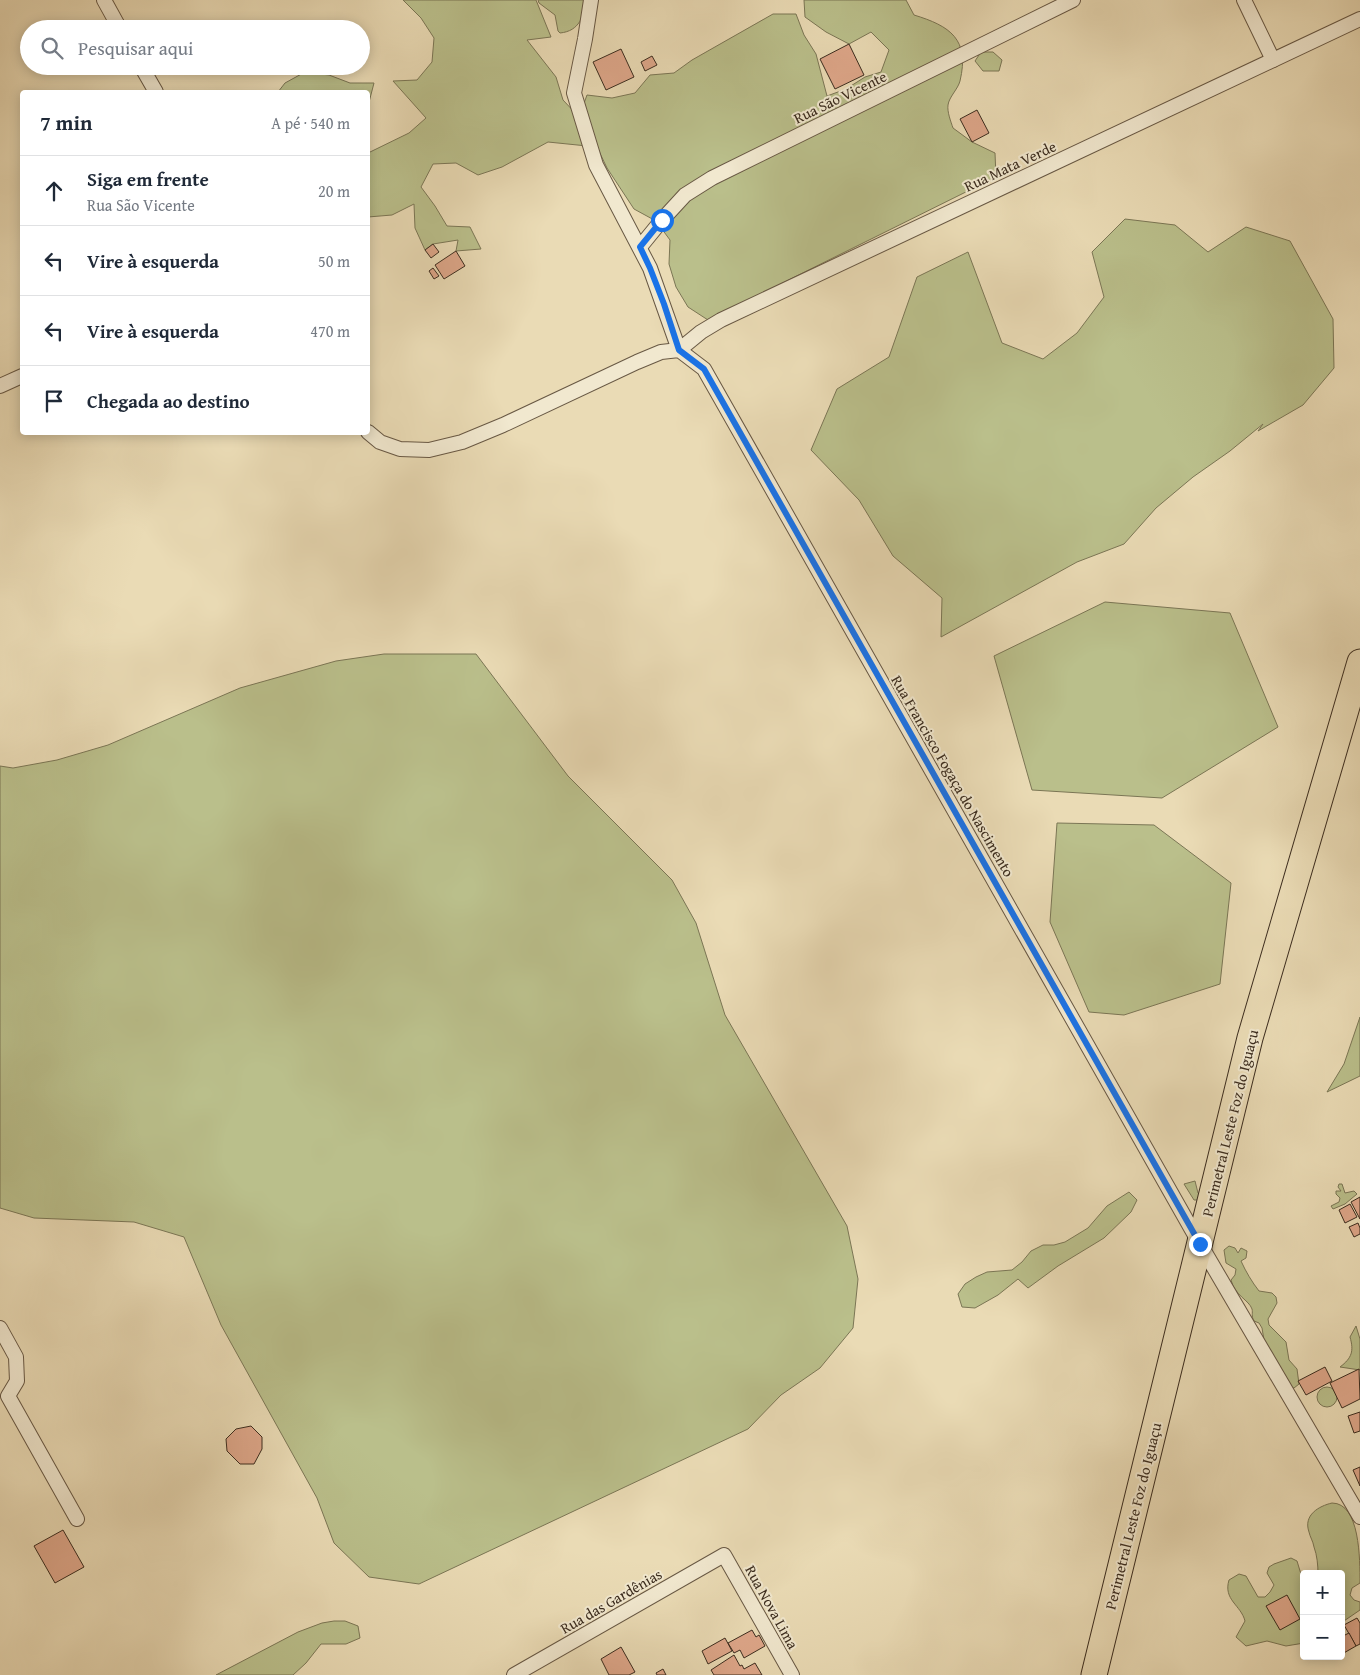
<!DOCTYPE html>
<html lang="pt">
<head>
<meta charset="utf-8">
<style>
	:root { --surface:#fff; --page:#f2f2f3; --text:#1f2937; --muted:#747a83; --line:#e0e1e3 }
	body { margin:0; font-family:"Gentium Book Plus",serif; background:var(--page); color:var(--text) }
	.controls { position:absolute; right:15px; bottom:15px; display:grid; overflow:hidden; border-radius:5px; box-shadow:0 2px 12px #0003 }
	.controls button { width:45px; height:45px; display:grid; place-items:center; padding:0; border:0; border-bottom:1px solid var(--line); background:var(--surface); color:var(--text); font:25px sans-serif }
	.stop { position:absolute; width:15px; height:15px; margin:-11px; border:4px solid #1a73e8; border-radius:50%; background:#fff }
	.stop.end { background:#1a73e8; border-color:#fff; box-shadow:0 1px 5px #0008 }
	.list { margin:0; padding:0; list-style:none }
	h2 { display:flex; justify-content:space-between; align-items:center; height:65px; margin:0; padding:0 20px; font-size:21px }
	h2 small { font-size:16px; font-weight:400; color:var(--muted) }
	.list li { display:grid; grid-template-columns:32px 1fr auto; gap:15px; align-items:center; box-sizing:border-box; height:70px; padding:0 20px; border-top:1px solid var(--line) }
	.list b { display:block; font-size:19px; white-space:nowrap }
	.list p { margin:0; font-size:16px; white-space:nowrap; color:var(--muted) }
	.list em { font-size:16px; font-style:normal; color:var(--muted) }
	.icon { flex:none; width:28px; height:28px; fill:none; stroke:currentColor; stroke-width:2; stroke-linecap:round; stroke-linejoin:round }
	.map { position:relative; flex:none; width:1360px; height:1675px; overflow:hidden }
	.search { position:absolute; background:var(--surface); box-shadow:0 2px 12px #0003; left:20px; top:20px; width:350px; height:55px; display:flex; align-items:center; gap:12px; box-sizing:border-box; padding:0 18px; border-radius:28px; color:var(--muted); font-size:19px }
	.panel { position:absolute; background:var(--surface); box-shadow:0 2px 12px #0003; left:20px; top:90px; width:350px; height:345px; border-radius:5px }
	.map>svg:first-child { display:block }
</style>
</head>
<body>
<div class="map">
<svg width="1360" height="1675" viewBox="0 0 1360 1675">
	<rect width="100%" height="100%" fill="#eadbb5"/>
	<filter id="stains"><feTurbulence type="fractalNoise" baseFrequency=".004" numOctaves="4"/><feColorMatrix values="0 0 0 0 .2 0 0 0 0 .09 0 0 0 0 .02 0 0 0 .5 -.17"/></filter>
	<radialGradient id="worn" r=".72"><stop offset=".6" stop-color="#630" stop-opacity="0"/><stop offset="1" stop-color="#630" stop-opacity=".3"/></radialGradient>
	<g fill="#babf8b" stroke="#7b7655">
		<path d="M403 0H536L551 37 527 40 556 77 563 100 579 117 587 95 612 98 635 93 650 75 674 73 692 60 773 14H796L804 35 816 54 827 96 846 89 865 77 881 72 889 50 871 32 849 44 826 32 805 17 804 0H906L914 15C950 26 970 39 960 81 958 89 949 97 948 105 947 112 951 122 953 128L972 142 995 153 996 177 708 320 688 307 676 287 669 264 670 240 656 221 634 209 607 168 597 147 548 142 502 167 478 175 456 163 433 164 421 187 435 206 447 226 470 227 481 249 456 251 458 240 433 244 425 250 415 228 414 204 392 215 368 217V153L409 133 426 118 393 81 417 80 432 62 434 38 421 18Z"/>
		<path d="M538 0H588C583 16 580 31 560 33L558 31 555 15 539 3Z"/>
		<path d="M981 52H993L1002 60 999 71H983L975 61Z"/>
		<path d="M305 72 329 75 350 83H374L368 106V92H278L285 83Z"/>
		<path d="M1125 219 1175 225 1208 252 1246 227 1290 241 1333 319 1334 368 1303 405 1258 431 1263 424 1230 451 1193 477 1156 508 1124 544 1077 562 941 637 942 598 893 556 859 500 811 450 837 389 889 357 917 277 968 252 1002 343 1043 359 1077 333 1104 297 1092 252Z"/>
		<path d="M1105 602 1230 613 1278 727 1162 798 1032 790 994 656Z"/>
		<path d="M384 654H476L568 776 672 880 696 923 725 1015 847 1226 858 1279 853 1328 820 1368 781 1395 748 1429 419 1584 369 1577 334 1543 317 1498 221 1325 184 1237 134 1222 34 1218 0 1208V766L13 768 57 760 108 745 240 688 336 661Z"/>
		<path d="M1057 823 1154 825 1231 883 1220 984 1124 1015 1089 1012 1050 922Z"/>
		<path d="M1360 1017V1076L1327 1092 1344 1064Z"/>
		<path d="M1195 1181 1198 1193 1202 1197 1197 1200H1194L1184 1184Z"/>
		<path d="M1339 1184H1342L1345 1193 1354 1191 1357 1194 1345 1204 1333 1209 1331 1206 1339 1202 1340 1198 1336 1194V1191H1341L1338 1187Z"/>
		<path d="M1129 1192 1137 1200 1131 1212 1104 1238 1058 1266 1028 1288 1018 1279 998 1295 975 1308 962 1307 958 1294 965 1284 976 1277 987 1272 1012 1270 1022 1262 1031 1251 1043 1245H1054L1065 1242 1088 1228 1107 1206Z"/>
		<path d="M1229 1246 1235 1248 1238 1253 1241 1248 1247 1251 1246 1258 1241 1261C1246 1272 1252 1282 1259 1291L1272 1293 1276 1297 1277 1303 1268 1319 1269 1325 1286 1342 1289 1360 1297 1369 1299 1384 1294 1388H1289L1264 1340 1262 1328 1259 1323 1254 1321C1251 1316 1253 1313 1252 1309 1249 1300 1235 1296 1231 1280L1235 1275 1236 1269 1226 1263 1224 1250Z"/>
		<path d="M1356 1326 1360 1339V1370L1340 1367C1352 1358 1354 1351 1350 1337Z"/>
		<circle cx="1327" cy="1397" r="10"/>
		<path d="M1332 1503C1360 1503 1360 1559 1360 1583L1352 1588 1350 1595 1354 1600 1360 1602V1610L1341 1623V1574H1318C1318 1565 1317 1555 1314 1547 1313 1541 1310 1537 1309 1532 1303 1515 1319 1506 1332 1503Z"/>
		<path d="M1291 1558 1297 1561 1304 1584V1643L1286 1646 1267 1641 1246 1646 1236 1637 1245 1621C1241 1605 1223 1600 1229 1580L1239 1574 1246 1576 1258 1597H1265L1270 1592 1274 1585 1267 1573 1269 1567 1274 1564Z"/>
		<path d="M334 1621H345L358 1626 360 1638 346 1644H321L306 1663 293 1675H216L298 1632 322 1623Z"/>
	</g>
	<g fill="#dea78a" stroke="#3c2d1f">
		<path d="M849 44 864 75 835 89 820 59Z"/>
		<path d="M621 49 634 77 606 90 593 62Z"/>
		<path d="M652 56 657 65 645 71 641 62Z"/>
		<path d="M977 110 989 133 972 142 960 119Z"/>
		<path d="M433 244 439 252 431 258 425 250Z"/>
		<path d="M456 251 465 266 444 279 435 265Z"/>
		<path d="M433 268 439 276 434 279 429 271Z"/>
		<path d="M1360 1197V1219L1351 1202Z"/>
		<path d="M1350 1204 1357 1217 1345 1223 1339 1210Z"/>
		<path d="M1358 1223 1360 1228V1234L1354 1237 1349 1227Z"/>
		<path d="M1325 1367 1332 1381 1306 1395 1298 1381Z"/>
		<path d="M1359 1369 1360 1399 1342 1408 1330 1383Z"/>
		<path d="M1360 1412V1431L1354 1433 1348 1416Z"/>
		<path d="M251 1426 262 1437V1449L254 1464H240L227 1451 226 1439 236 1429Z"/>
		<path d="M1360 1467V1486L1353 1470Z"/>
		<path d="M63 1530 84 1567 55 1583 34 1546Z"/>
		<path d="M1287 1595 1300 1619 1280 1630 1266 1606Z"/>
		<path d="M1357 1618 1360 1623V1644L1356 1646 1344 1625Z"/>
		<path d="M752 1630 756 1637 759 1635 765 1646 744 1658 740 1650 734 1653 728 1643Z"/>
		<path d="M1349 1633 1356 1646 1342 1654 1341 1637Z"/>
		<path d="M725 1638 732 1651 708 1664 702 1651Z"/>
		<path d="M621 1647 635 1672 629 1675H609L601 1659Z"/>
		<path d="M734 1655 740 1666 742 1665 744 1669 755 1663 762 1675H714L711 1670Z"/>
		<path d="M663 1669 666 1675H657L656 1673Z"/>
	</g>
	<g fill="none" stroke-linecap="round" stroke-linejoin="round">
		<g stroke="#685844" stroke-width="16">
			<g id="street">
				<path d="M104 0 120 29"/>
				<path d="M591 0 585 39 574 93 596 165 650 268 679 350 701 332 721 320 1360 19"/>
				<path d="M1244 0 1273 60"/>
				<path d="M141 66 156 92"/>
				<path d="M640 247 662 220 685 195 712 178 1073 0"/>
				<path d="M0 386 22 376"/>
				<path d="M368 432 380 442 400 449 429 450 462 442 503 425 637 362 661 352 679 350 704 369 1200 1244 1360 1517"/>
				<path d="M0 1328 16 1357 17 1381 8 1396 77 1519"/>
				<path d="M514 1675 724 1555 792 1675"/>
			</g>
		</g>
		<g stroke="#3c2d1f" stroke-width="27">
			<path id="highway" d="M1094 1675 1250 1038 1360 662"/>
		</g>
		<use href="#street" stroke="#f1e8cf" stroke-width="14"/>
		<use href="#highway" stroke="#eadbb5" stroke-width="25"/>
	</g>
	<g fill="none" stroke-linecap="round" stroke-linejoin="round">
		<path stroke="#1a73e8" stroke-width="6" d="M662 220 640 247 650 268 664 304 679 350 704 369 1200 1244"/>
	</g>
	<g text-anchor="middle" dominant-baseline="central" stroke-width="4" stroke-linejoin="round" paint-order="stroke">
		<g font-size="15" fill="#3c2d1f" stroke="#f1e8cf">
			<text transform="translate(840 97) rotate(-26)">Rua São Vicente</text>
			<text transform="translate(1010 166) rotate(-25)">Rua Mata Verde</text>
			<text transform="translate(953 776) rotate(60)">Rua Francisco Fogaça do Nascimento</text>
			<text transform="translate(1230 1123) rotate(-76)">Perimetral Leste Foz do Iguaçu</text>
			<text transform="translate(1133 1516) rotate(-76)">Perimetral Leste Foz do Iguaçu</text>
			<text transform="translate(611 1601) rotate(-30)">Rua das Gardênias</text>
			<text transform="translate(772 1607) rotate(61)">Rua Nova Lima</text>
		</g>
	</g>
	<rect width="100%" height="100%" filter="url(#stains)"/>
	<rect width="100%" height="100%" fill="url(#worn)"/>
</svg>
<div class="controls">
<button>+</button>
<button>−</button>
</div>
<div class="stop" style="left:662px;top:220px"></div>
<div class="stop end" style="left:1200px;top:1244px"></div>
<div class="search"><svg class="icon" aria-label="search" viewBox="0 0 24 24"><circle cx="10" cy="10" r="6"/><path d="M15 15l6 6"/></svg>Pesquisar aqui</div>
<section class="panel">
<h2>7 min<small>A pé · 540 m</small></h2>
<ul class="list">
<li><svg class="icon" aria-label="ahead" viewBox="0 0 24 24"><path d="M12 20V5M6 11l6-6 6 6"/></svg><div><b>Siga em frente</b><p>Rua São Vicente</p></div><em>20 m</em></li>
<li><svg class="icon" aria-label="left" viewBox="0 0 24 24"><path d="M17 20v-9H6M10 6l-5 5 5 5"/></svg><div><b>Vire à esquerda</b></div><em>50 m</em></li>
<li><svg class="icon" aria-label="left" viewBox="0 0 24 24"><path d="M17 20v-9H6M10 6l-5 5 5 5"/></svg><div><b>Vire à esquerda</b></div><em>470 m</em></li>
<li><svg class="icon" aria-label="arrive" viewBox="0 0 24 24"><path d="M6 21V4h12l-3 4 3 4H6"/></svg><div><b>Chegada ao destino</b></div></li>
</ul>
</section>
</div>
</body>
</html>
